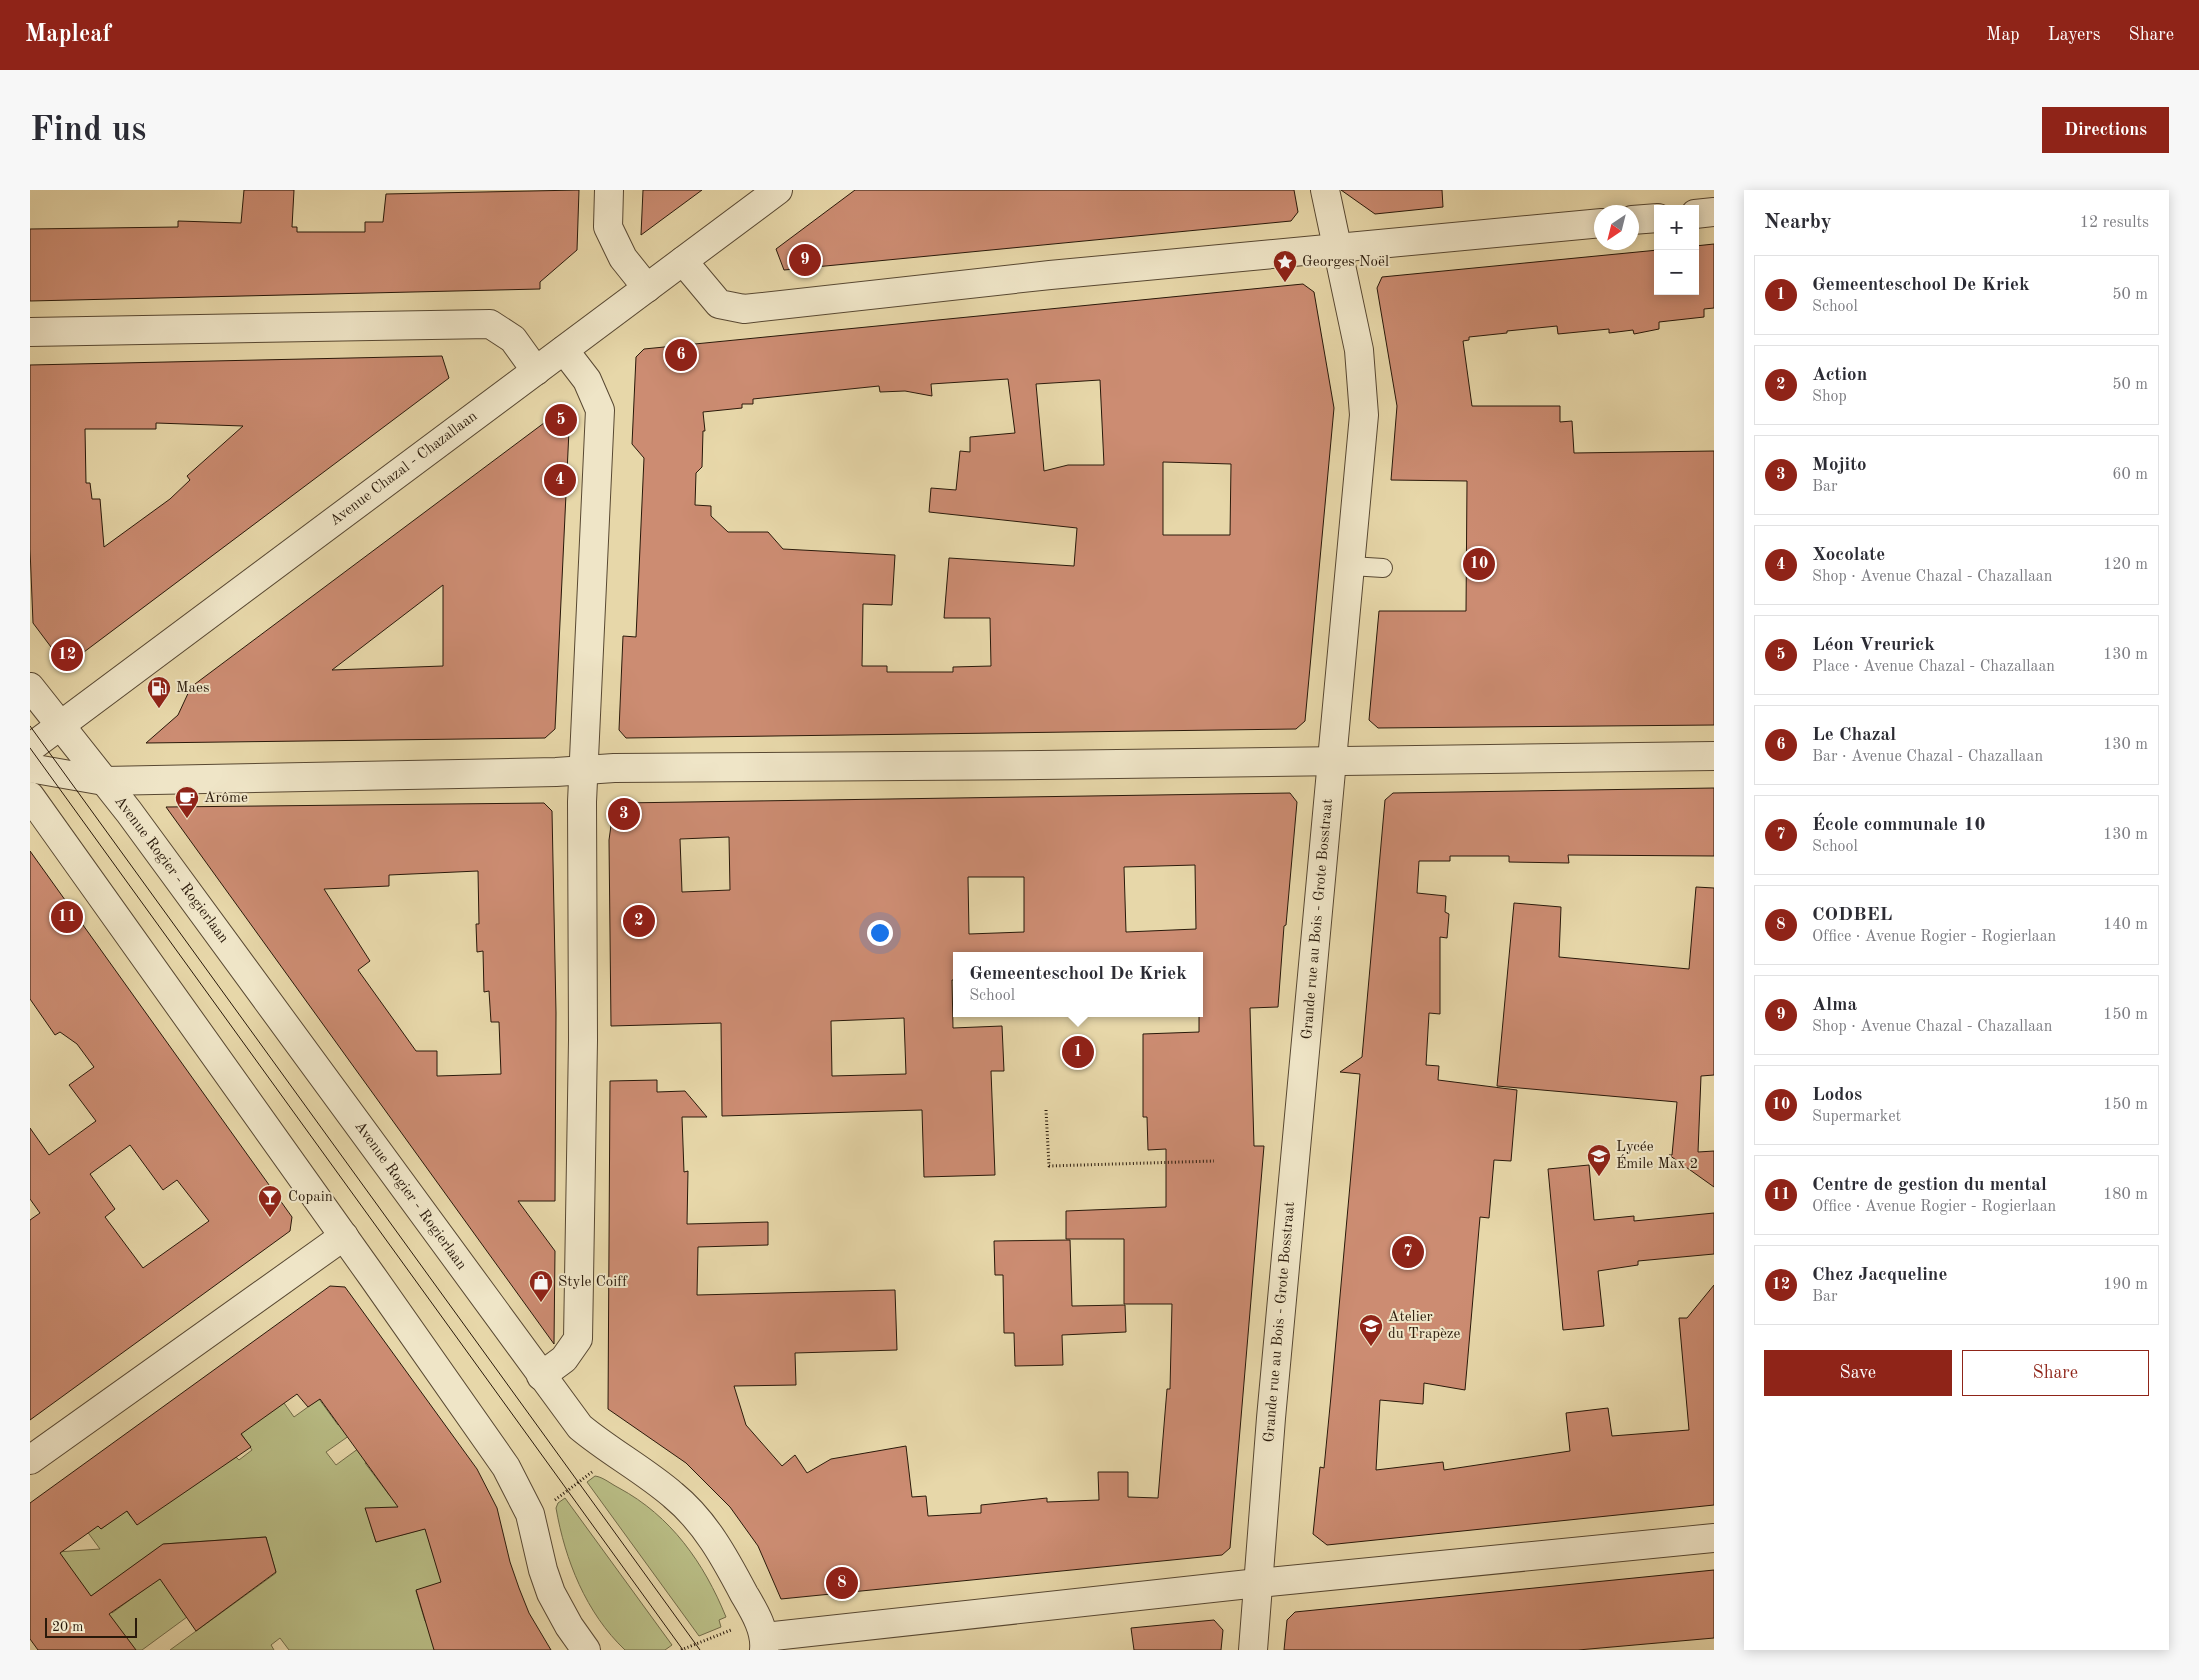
<!DOCTYPE html>
<html lang="en">
<head>
<meta charset="utf-8">
<style>
	:root { --surface:#fff; --page:#f7f7f7; --text:#2b2b33; --muted:#7c7c81; --line:#e1e1e2; --accent:#8f2418 }
	body { margin:0; font-family:"Old Standard TT",serif; background:var(--page); color:var(--text) }
	.controls { position:absolute; right:15px; top:15px; display:grid; overflow:hidden; border-radius:0px; box-shadow:0 2px 12px #0003 }
	.controls button { width:45px; height:45px; display:grid; place-items:center; padding:0; border:0; border-bottom:1px solid var(--line); background:var(--surface); color:var(--text); font:25px sans-serif }
	.compass { position:absolute; left:1564px; top:15px; width:45px; height:45px; border-radius:50%; background:var(--surface); box-shadow:0 2px 12px #0003; rotate:215deg }
	.scale { position:absolute; left:15px; bottom:12px; width:92px; box-sizing:border-box; padding-left:5px; border:2px solid #29190a; border-top:0; font-size:14px; line-height:18px; white-space:nowrap; color:#29190a; -webkit-text-stroke:4px #efe5c7; paint-order:stroke }
	.you { position:absolute; left:849px; top:742px; width:18px; height:18px; margin:-12px; border:4px solid #fff; border-radius:50%; background:#1a73e8; box-shadow:0 0 0 8px #1a73e833 }
	.badge { display:grid; place-items:center; width:32px; height:32px; border-radius:50%; background:var(--accent); color:#fff; font-size:16px; font-weight:700 }
	.pin { position:absolute; translate:-50% -50%; border:2px solid #fff; box-shadow:0 1px 5px #0006 }
	.popup { position:absolute; left:923px; top:762px; width:250px; height:65px; box-sizing:border-box; display:grid; place-content:center; border-radius:0px; background:var(--surface); filter:drop-shadow(0 1px 4px #0005); font-size:16px; white-space:nowrap; color:var(--muted) }
	.popup b { font-size:19px; color:var(--text) }
	.popup::after { content:''; position:absolute; left:50%; top:100%; margin-left:-10px; border:10px solid transparent; border-top-color:var(--surface) }
	.list { margin:0; padding:0; list-style:none }
	h2 { display:flex; justify-content:space-between; align-items:center; height:65px; margin:0; padding:0 20px; font-size:21px }
	h2 small { font-size:16px; font-weight:400; color:var(--muted) }
	.list li { display:grid; grid-template-columns:32px 1fr auto; gap:15px; align-items:center; box-sizing:border-box; height:80px; margin:0 10px 10px; padding:0 10px; border:1px solid var(--line); border-radius:0px }
	.list b { display:block; font-size:19px; white-space:nowrap }
	.list p { margin:0; font-size:16px; white-space:nowrap; color:var(--muted) }
	.list em { font-size:16px; font-style:normal; color:var(--muted) }
	.actions { display:flex; gap:10px; padding:15px 20px }
	.actions a { flex:1; padding:11px 0; border:1px solid var(--accent); border-radius:0px; text-align:center; font-size:18px; color:var(--accent) }
	.actions .main { background:var(--accent); color:#fff }
	.map { position:relative; flex:none; width:1684px; height:1460px; overflow:hidden; border-radius:0px }
	header { display:flex; align-items:center; gap:30px; box-sizing:border-box; height:70px; padding:0 25px; background:var(--accent); color:#fff }
	header strong { font-size:24px }
	nav { display:flex; gap:28px; margin-inline-start:auto; font-size:18px }
	.intro { display:flex; align-items:center; justify-content:space-between; box-sizing:border-box; height:120px; padding:0 30px }
	h1 { margin:0; font-size:35px }
	.button { padding:12px 22px; border-radius:0px; background:var(--accent); color:#fff; font-size:18px; font-weight:700 }
	main { display:flex; gap:30px; padding:0 30px }
	aside { flex:1; background:var(--surface); border-radius:0px; box-shadow:0 2px 12px #0003 }
	.map>svg:first-child { display:block }
</style>
</head>
<body>
<header>
<strong>Mapleaf</strong>
<nav><a>Map</a><a>Layers</a><a>Share</a></nav>
</header>
<div class="intro"><h1>Find us</h1><a class="button">Directions</a></div>
<main>
<div class="map">
<svg width="1684" height="1460" viewBox="0 0 1684 1460">
	<rect width="100%" height="100%" fill="#e7d7a9"/>
	<filter id="stains"><feTurbulence type="fractalNoise" baseFrequency=".004" numOctaves="4"/><feColorMatrix values="0 0 0 0 .2 0 0 0 0 .09 0 0 0 0 .02 0 0 0 .5 -.17"/></filter>
	<radialGradient id="worn" r=".72"><stop offset=".6" stop-color="#630" stop-opacity="0"/><stop offset="1" stop-color="#630" stop-opacity=".3"/></radialGradient>
	<g fill="#b9bd85" stroke="#716b48">
		<path d="M289 1209 308 1235 314 1230 323 1243 296 1262 306 1275 340 1250 349 1262 335 1273 360 1306 396 1316 336 1319 346 1352 408 1335 411 1393 386 1401 395 1431 447 1460H259L250 1448 241 1455 244 1460H140L246 1383 236 1347 134 1354 60 1407 27 1362 70 1359 51 1333 61 1326 71 1339 83 1330 85 1305 101 1327 206 1267 209 1270 222 1260 207 1237 254 1213 264 1227Z"/>
		<path d="M565 1286C573 1287 581 1294 589 1298 641 1326 674 1373 696 1427L689 1430 691 1437 669 1446 557 1292Z"/>
		<path d="M535 1308 642 1455 635 1460H595C556 1423 535 1370 526 1318L528 1313Z"/>
		<path d="M149 1374 157 1427 112 1460H106L82 1450 78 1417 82 1423Z"/>
	</g>
	<g fill="#cc8c72" stroke="#29190a" fill-rule="evenodd">
		<path d="M214 0H264L262 37H267V42H335V32H353L356 4 549 0 547 60 510 92V99L0 111V39L148 37V31L211 33Z"/>
		<path d="M613 0H672L611 45Z"/>
		<path d="M825 0H1264L1268 22 1261 31 754 80 746 59Z"/>
		<path d="M1311 0H1412L1413 17 1345 24Z"/>
		<path d="M1684 54V118L1674 119V127L1629 132V139L1604 144 1603 140 1579 143V139L1528 144 1527 136 1477 141V143L1439 147V150L1433 151 1442 216H1530V232L1542 231 1544 263 1684 261V535L1348 538 1339 530 1349 421H1436L1437 291 1361 290 1367 216 1347 98 1352 87 1628 60V101H1665V56Z"/>
		<path d="M1273 94 1284 102 1304 218 1275 531 1266 539 596 548 589 540 593 446 606 447 614 268 602 254 606 167 614 159ZM978 189 985 243 940 247V262L930 261 926 300 901 298 899 322 1047 338 1044 376 919 368 914 428H960L961 476 923 477V482H857V476H832L833 414 862 415 865 365 753 359 738 342H698L681 326V316L665 315 666 283 672 277 673 241H675L673 222 712 218V214H723V209L849 196 850 202 875 201 902 206 901 194ZM1070 190 1074 275H1038L1014 281 1006 194ZM1133 272 1201 274 1200 345H1133Z"/>
		<path d="M412 166 419 188 42 471 30 469 3 433 0 359V175ZM126 233 213 236 157 286 160 290 140 309 74 357 70 309H62L60 293H56L55 239H126Z"/>
		<path d="M518 230 539 240 525 539 515 548 116 553 148 525 161 497ZM413 395V476L302 480Z"/>
		<path d="M1684 598V666L1538 665 1539 673 1479 672V666H1420V671H1389L1387 703 1416 706 1415 722 1419 724 1417 748 1410 747V824L1399 823 1396 875 1409 876 1408 890 1487 900 1481 971 1464 970 1459 1028 1450 1027 1435 1200 1394 1193 1393 1214 1350 1210 1346 1280 1413 1272 1414 1280 1540 1261 1536 1223 1578 1218 1582 1246 1659 1240 1649 1128H1657L1684 1095V1315L1297 1355 1283 1344 1290 1277 1294 1278 1301 1206 1330 884 1310 882 1332 867 1355 610 1363 603Z"/>
		<path d="M1260 603 1267 612 1256 735 1254 736 1248 817 1220 818 1224 956H1234L1200 1358 1192 1365 751 1409 728 1356 700 1317 656 1273 578 1219 580 891 627 890V902L655 901 677 927H652L654 982 658 981 657 1034 738 1032V1055L668 1057 667 1105 865 1100 867 1160 765 1163 766 1195 704 1196 716 1235 752 1276 765 1265 777 1283 801 1269 876 1256 882 1307 896 1306 898 1326 951 1323V1315L1017 1308V1312L1069 1310 1068 1282H1098V1307L1128 1308 1137 1199H1140L1142 1114H1094V1049H1036V1021L1136 1017V959L1118 960 1117 927H1113V844L1169 842V766H927V790H922L923 838 972 836 974 881H961L965 985 894 987 892 920 692 926 691 833 581 836 579 650 583 621 591 613ZM699 647 700 700 652 702 650 649ZM1165 675 1166 739 1096 742 1094 677ZM938 687H994V742L939 744ZM874 828 876 884 802 886 801 831Z"/>
		<path d="M514 613 522 621 526 823 525 1011H488L525 1061 524 1154 136 617ZM448 681 449 734H446L447 762 453 761 454 802 459 801 461 832H469L471 884 407 886V861H386L328 780 340 771 294 699 359 696V685Z"/>
		<path d="M0 661 262 1027 260 1041 0 1230V1030L10 1023 0 1009V938L19 965 66 931 39 895 64 877 47 854 30 842 25 845 0 809ZM100 955 133 1000 147 990 179 1031 113 1078 75 1027 85 1019 60 984Z"/>
		<path d="M1666 697 1684 698V885L1671 886 1668 962 1684 961V997L1639 965H1642L1647 912 1467 896 1484 713 1531 717 1529 767 1659 779Z"/>
		<path d="M1559 975 1564 1030 1604 1026V1031L1684 1023V1064L1608 1071V1075L1568 1081 1574 1136 1533 1140 1518 979Z"/>
		<path d="M1040 1050 1042 1116 1095 1115 1096 1142 1032 1145 1033 1175 985 1176 984 1143H974L973 1085H965L964 1051Z"/>
		<path d="M300 1096 315 1097 447 1279 467 1318 480 1372 489 1398 499 1423 521 1460H404L386 1400 411 1392 395 1339 346 1352 335 1318 368 1317 290 1209 278 1217 267 1204 211 1244 221 1257 107 1335 97 1321 71 1339 68 1336 30 1363 61 1406 133 1354 236 1347 246 1382 166 1441 130 1389 79 1424 106 1460H8L0 1449V1313Z"/>
		<path d="M1684 1380V1448L1548 1460H1254L1257 1430 1265 1422Z"/>
		<path d="M1184 1430 1193 1440 1191 1460H1104L1101 1438Z"/>
	</g>
	<g fill="none" stroke-linecap="round" stroke-linejoin="round">
		<g stroke="#584832" stroke-width="20">
			<path id="service" d="M1321 376 1353 378"/>
		</g>
		<g stroke="#584832" stroke-width="30">
			<g id="minor">
				<path d="M579 0 578 37 593 68 617 98"/>
				<path d="M1665 24 1684 22"/>
				<path d="M1602 30 1628 28"/>
				<path d="M653 71 689 114 714 119 1020 85 1572 33"/>
				<path d="M0 142 460 134 483 149 506 181"/>
				<path d="M0 578 74 591 526 582 584 578 1010 575 1684 566"/>
				<path d="M511 1186 534 1169 548 1149 553 850 552 612 570 220 557 190 534 160"/>
				<path d="M0 1270 314 1046"/>
				<path d="M735 1447 1228 1393 1684 1348"/>
				<path d="M1223 1460 1241 1228 1334 225 1329 160 1295 0"/>
			</g>
		</g>
		<g stroke="#584832" stroke-width="30">
			<g id="tertiary">
				<path d="M0 497 99 622 550 1237C580 1262 614 1280 643 1305 675 1331 695 1368 714 1404 724 1421 736 1440 734 1460"/>
				<path d="M0 558 748 0"/>
				<path d="M0 606 342 1086 476 1277 500 1324 513 1380 521 1403 539 1436 556 1460"/>
			</g>
		</g>
		<g stroke="#29190a" stroke-width="3" stroke-dasharray="1 2.5" stroke-linecap="butt">
			<path d="M1016 920 1019 976 1184 971"/>
			<path d="M525 1310 562 1282"/>
			<path d="M651 1460 701 1440"/>
		</g>
		<use href="#service" stroke="#efe5c7" stroke-width="18"/>
		<use href="#minor" stroke="#efe5c7" stroke-width="28"/>
		<use href="#tertiary" stroke="#efe5c7" stroke-width="28"/>
		<g stroke="#29190a" stroke-width="1">
			<path d="M0 536 670 1460"/>
			<path d="M0 558 653 1460"/>
		</g>
	</g>
	<defs>
		<g id="sight-pin" transform="scale(1.25)"><path d="M0 17L-7.5 6A9.5 9.5 0 1 1 7.5 6Z" fill="#8f2418" stroke="#efe5c7"/><path d="M0-6L1.8-2.2L6-1.7L2.9 1.2L3.7 5.4L0 3.3L-3.7 5.4L-2.9 1.2L-6-1.7L-1.8-2.2Z" fill="#fff"/></g>
		<g id="fuel-pin" transform="scale(1.25)"><path d="M0 17L-7.5 6A9.5 9.5 0 1 1 7.5 6Z" fill="#8f2418" stroke="#efe5c7"/><path d="M-5.5-6h7V0h2V4h1.3V-2.5L3-4.5l.8-.8L6-3V5H2.5V1h-1V6h-7ZM-4.2-4.7v3.2H.2V-4.7Z" fill="#fff"/></g>
		<g id="cafe-pin" transform="scale(1.25)"><path d="M0 17L-7.5 6A9.5 9.5 0 1 1 7.5 6Z" fill="#8f2418" stroke="#efe5c7"/><path d="M-5.5-4.5H6V0H3Q3 3.5 0 3.5H-2.5Q-5.5 3.5-5.5 0ZM3-3.2v2h1.7v-2ZM-6 4.5H4V6H-6Z" fill="#fff"/></g>
		<g id="school-pin" transform="scale(1.25)"><path d="M0 17L-7.5 6A9.5 9.5 0 1 1 7.5 6Z" fill="#8f2418" stroke="#efe5c7"/><path d="M0-5L7-2L0 1L-7-2ZM-4 1L0 2.5L4 1V4Q0 6-4 4Z" fill="#fff"/></g>
		<g id="bar-pin" transform="scale(1.25)"><path d="M0 17L-7.5 6A9.5 9.5 0 1 1 7.5 6Z" fill="#8f2418" stroke="#efe5c7"/><path d="M-6-5H6L.8 .8V4.5H3.5V6h-7V4.5H-.8V.8Z" fill="#fff"/></g>
		<g id="shop-pin" transform="scale(1.25)"><path d="M0 17L-7.5 6A9.5 9.5 0 1 1 7.5 6Z" fill="#8f2418" stroke="#efe5c7"/><path d="M-5-2.5h2.3a2.7 3.5 0 0 1 5.4 0H5L5.5 6h-11ZM-1.5-2.5h3a1.5 2.3 0 0 0-3 0Z" fill="#fff"/></g>
	</defs>
	<g fill-rule="evenodd">
		<use href="#sight-pin" x="1255" y="72"/>
		<use href="#fuel-pin" x="129" y="498"/>
		<use href="#cafe-pin" x="157" y="608"/>
		<use href="#school-pin" x="1569" y="966"/>
		<use href="#bar-pin" x="240" y="1007"/>
		<use href="#shop-pin" x="511" y="1092"/>
		<use href="#school-pin" x="1341" y="1136"/>
	</g>
	<g text-anchor="middle" dominant-baseline="central" stroke-width="4" stroke-linejoin="round" paint-order="stroke">
		<g font-size="15" fill="#29190a" stroke="#efe5c7" text-anchor="start">
			<text x="1272" y="72">Georges Noël</text>
			<text x="146" y="498">Maes</text>
			<text x="174" y="608">Arôme</text>
			<text x="1586" y="957">Lycée<tspan x="1586" dy="17">Émile Max 2</tspan></text>
			<text x="258" y="1007">Copain</text>
			<text x="528" y="1092">Style Coiff</text>
			<text x="1358" y="1127">Atelier<tspan x="1358" dy="17">du Trapèze</tspan></text>
		</g>
		<g font-size="15" fill="#29190a" stroke="#efe5c7">
			<text transform="translate(374 279) rotate(-37)">Avenue Chazal - Chazallaan</text>
			<text transform="translate(141 680) rotate(53)">Avenue Rogier - Rogierlaan</text>
			<text transform="translate(1288 729) rotate(-85)">Grande rue au Bois - Grote Bosstraat</text>
			<text transform="translate(380 1006) rotate(54)">Avenue Rogier - Rogierlaan</text>
			<text transform="translate(1250 1132) rotate(-85)">Grande rue au Bois - Grote Bosstraat</text>
		</g>
	</g>
	<rect width="100%" height="100%" filter="url(#stains)"/>
	<rect width="100%" height="100%" fill="url(#worn)"/>
</svg>
<div class="controls">
<button>+</button>
<button>−</button>
</div>
<svg class="compass" viewBox="-18 -18 36 36"><path d="M0-13l5 13h-10z" fill="#e53935"/><path d="M0 13l5-13h-10z" fill="#7c7c81"/></svg>
<div class="scale">20 m</div>
<div class="you"></div>
<div class="pin badge" style="left:1048px;top:862px">1</div>
<div class="popup"><b>Gemeenteschool De Kriek</b>School</div>
<div class="pin badge" style="left:609px;top:731px">2</div>
<div class="pin badge" style="left:594px;top:624px">3</div>
<div class="pin badge" style="left:530px;top:290px">4</div>
<div class="pin badge" style="left:531px;top:230px">5</div>
<div class="pin badge" style="left:651px;top:165px">6</div>
<div class="pin badge" style="left:1378px;top:1062px">7</div>
<div class="pin badge" style="left:812px;top:1393px">8</div>
<div class="pin badge" style="left:775px;top:70px">9</div>
<div class="pin badge" style="left:1449px;top:374px">10</div>
<div class="pin badge" style="left:37px;top:727px">11</div>
<div class="pin badge" style="left:37px;top:465px">12</div>
</div>
<aside>
<h2>Nearby<small>12 results</small></h2>
<ul class="list">
<li><span class="badge">1</span><div><b>Gemeenteschool De Kriek</b><p>School</p></div><em>50 m</em></li>
<li><span class="badge">2</span><div><b>Action</b><p>Shop</p></div><em>50 m</em></li>
<li><span class="badge">3</span><div><b>Mojito</b><p>Bar</p></div><em>60 m</em></li>
<li><span class="badge">4</span><div><b>Xocolate</b><p>Shop · Avenue Chazal - Chazallaan</p></div><em>120 m</em></li>
<li><span class="badge">5</span><div><b>Léon Vreurick</b><p>Place · Avenue Chazal - Chazallaan</p></div><em>130 m</em></li>
<li><span class="badge">6</span><div><b>Le Chazal</b><p>Bar · Avenue Chazal - Chazallaan</p></div><em>130 m</em></li>
<li><span class="badge">7</span><div><b>École communale 10</b><p>School</p></div><em>130 m</em></li>
<li><span class="badge">8</span><div><b>CODBEL</b><p>Office · Avenue Rogier - Rogierlaan</p></div><em>140 m</em></li>
<li><span class="badge">9</span><div><b>Alma</b><p>Shop · Avenue Chazal - Chazallaan</p></div><em>150 m</em></li>
<li><span class="badge">10</span><div><b>Lodos</b><p>Supermarket</p></div><em>150 m</em></li>
<li><span class="badge">11</span><div><b>Centre de gestion du mental</b><p>Office · Avenue Rogier - Rogierlaan</p></div><em>180 m</em></li>
<li><span class="badge">12</span><div><b>Chez Jacqueline</b><p>Bar</p></div><em>190 m</em></li>
</ul>
<div class="actions"><a class="main">Save</a><a>Share</a></div>
</aside>
</main>
</body>
</html>
